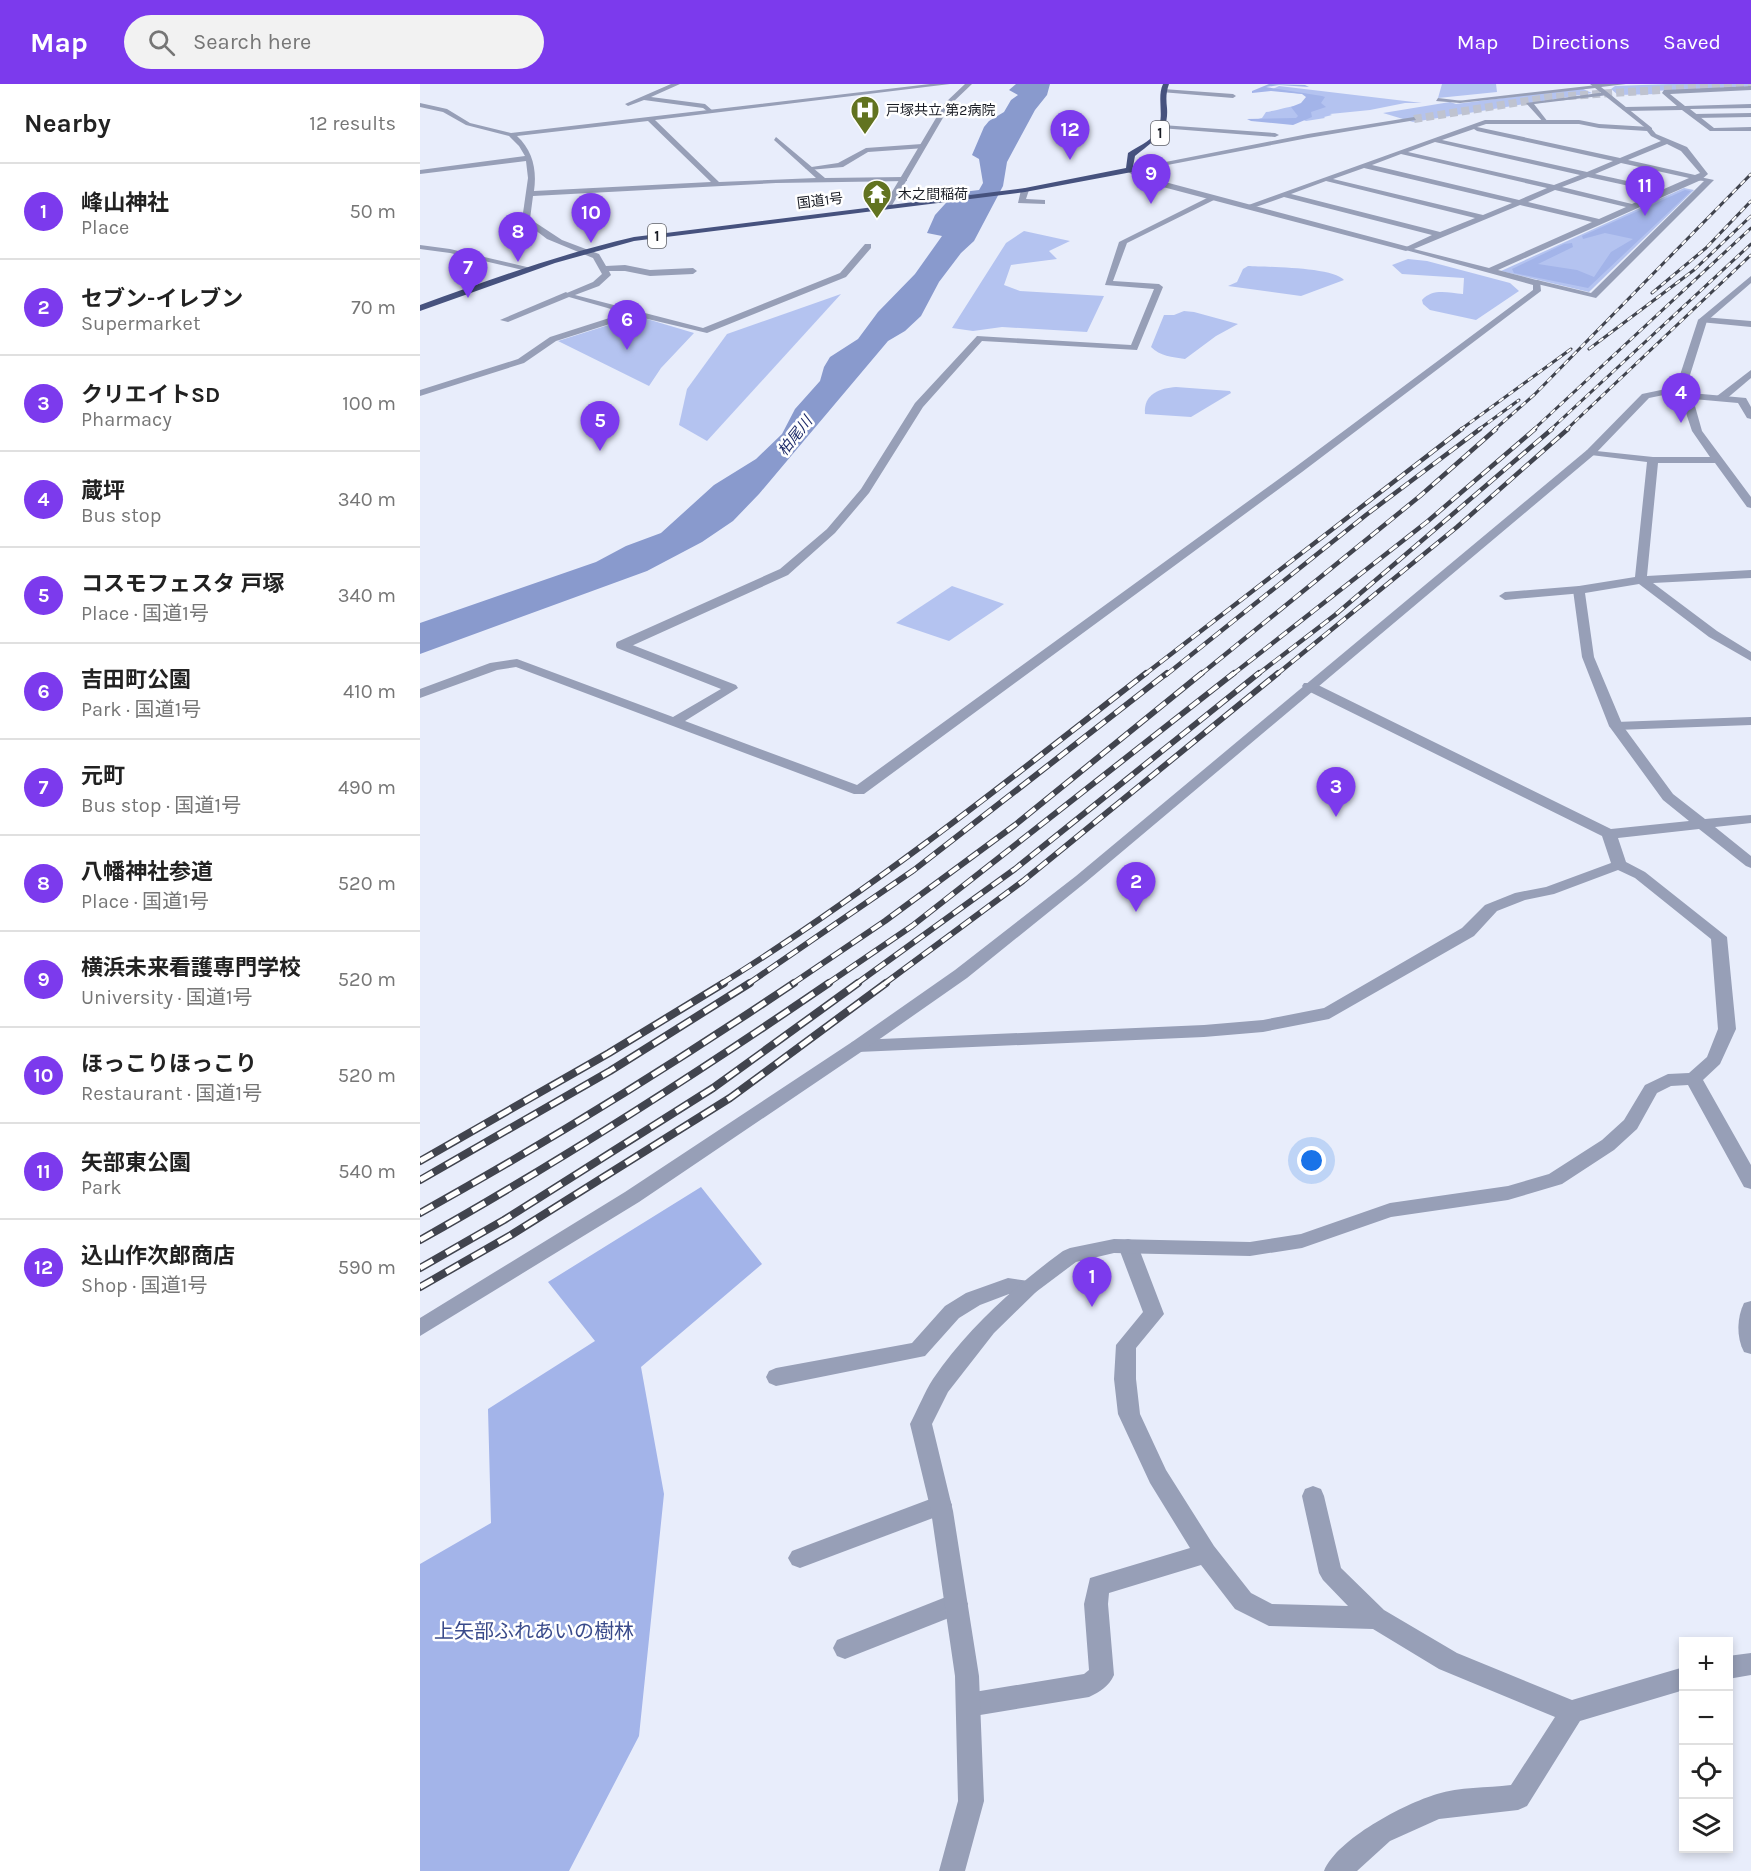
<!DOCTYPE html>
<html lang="en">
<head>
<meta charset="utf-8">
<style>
	:root { --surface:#fff; --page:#f2f2f2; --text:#222; --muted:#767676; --line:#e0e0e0; --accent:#7c3aed }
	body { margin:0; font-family:Karla,"Noto Sans JP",sans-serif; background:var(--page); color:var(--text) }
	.controls { position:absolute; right:18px; bottom:18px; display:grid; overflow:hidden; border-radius:0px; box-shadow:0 3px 9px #0003 }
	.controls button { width:54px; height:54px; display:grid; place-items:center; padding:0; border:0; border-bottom:2px solid var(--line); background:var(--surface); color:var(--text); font:30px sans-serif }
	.you { position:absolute; left:892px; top:1077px; width:21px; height:21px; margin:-15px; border:4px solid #fff; border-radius:50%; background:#1a73e8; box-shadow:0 0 0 9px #1a73e833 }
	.badge { display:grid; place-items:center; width:39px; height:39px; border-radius:50%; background:var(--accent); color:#fff; font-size:20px; font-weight:700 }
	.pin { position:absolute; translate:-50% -50px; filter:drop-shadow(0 2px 3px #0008) }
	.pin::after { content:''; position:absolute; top:32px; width:21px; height:18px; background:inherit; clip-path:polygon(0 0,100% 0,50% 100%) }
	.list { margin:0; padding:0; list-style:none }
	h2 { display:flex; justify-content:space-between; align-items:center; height:78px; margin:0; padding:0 24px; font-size:26px }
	h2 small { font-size:20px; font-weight:400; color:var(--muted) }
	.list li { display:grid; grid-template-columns:39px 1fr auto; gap:18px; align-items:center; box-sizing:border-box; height:96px; padding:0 24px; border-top:2px solid var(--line) }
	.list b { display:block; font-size:22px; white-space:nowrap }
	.list p { margin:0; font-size:20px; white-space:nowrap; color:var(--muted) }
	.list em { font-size:20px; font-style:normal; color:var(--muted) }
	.icon { flex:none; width:33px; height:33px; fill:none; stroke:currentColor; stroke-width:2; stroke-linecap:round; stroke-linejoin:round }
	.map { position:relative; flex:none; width:1331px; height:1787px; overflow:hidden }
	header { display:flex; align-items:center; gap:36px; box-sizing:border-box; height:84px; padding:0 30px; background:var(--accent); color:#fff }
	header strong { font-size:28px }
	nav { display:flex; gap:33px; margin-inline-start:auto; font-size:21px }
	.search { width:420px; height:54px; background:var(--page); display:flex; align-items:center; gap:15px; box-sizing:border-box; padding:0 21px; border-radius:33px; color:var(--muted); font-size:22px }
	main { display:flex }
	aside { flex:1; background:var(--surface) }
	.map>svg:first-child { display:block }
</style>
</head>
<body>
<header>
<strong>Map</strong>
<div class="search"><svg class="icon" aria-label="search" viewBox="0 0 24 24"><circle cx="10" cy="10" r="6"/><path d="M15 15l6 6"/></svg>Search here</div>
<nav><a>Map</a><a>Directions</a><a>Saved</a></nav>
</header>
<main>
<aside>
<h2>Nearby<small>12 results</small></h2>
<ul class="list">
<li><span class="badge">1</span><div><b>峰山神社</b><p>Place</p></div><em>50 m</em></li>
<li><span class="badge">2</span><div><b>セブン-イレブン</b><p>Supermarket</p></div><em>70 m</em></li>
<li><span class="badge">3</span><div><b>クリエイトSD</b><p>Pharmacy</p></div><em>100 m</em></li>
<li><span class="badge">4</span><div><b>蔵坪</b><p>Bus stop</p></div><em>340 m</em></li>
<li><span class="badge">5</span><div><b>コスモフェスタ 戸塚</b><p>Place · 国道1号</p></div><em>340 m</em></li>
<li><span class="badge">6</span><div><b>吉田町公園</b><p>Park · 国道1号</p></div><em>410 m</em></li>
<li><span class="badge">7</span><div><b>元町</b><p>Bus stop · 国道1号</p></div><em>490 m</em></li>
<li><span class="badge">8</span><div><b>八幡神社参道</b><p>Place · 国道1号</p></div><em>520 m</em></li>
<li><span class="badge">9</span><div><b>横浜未来看護専門学校</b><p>University · 国道1号</p></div><em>520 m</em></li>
<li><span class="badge">10</span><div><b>ほっこりほっこり</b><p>Restaurant · 国道1号</p></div><em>520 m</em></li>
<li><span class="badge">11</span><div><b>矢部東公園</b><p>Park</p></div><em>540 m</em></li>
<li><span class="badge">12</span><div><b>込山作次郎商店</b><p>Shop · 国道1号</p></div><em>590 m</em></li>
</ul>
</aside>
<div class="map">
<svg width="1331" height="1787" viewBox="0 0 1331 1787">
	<rect width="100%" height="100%" fill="#e8edfb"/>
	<g fill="#b4c3f0">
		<path d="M1022 0H1076L1077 8 1018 14Z"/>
		<path d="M1249 0H1331V2L1234 7 1236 10 1198 11 1191 5 1195 2Z"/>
		<path d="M859 2 1002 19H985L950 26 910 30 912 31 904 33 905 34 886 37 878 34 866 38 835 36 842 34 846 28C855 27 872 21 880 22L890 11 851 6Z"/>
		<path d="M1161 4 1172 9 993 38 963 29 1030 18 1036 20Z"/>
		<path d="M1264 104 1274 106 1169 208 1081 187Z"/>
		<path d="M604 147 650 157 629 167 637 175 591 181 584 201 600 207 684 212 667 248 582 243 553 247 532 244 586 159Z"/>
		<path d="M988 175 1007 177 1090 199 1099 207 1056 236 1010 226 1003 220 1002 216C1013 204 1028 209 1043 210L1044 194 982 190 972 181Z"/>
		<path d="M828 182C846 183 913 183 924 196L881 212 808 202 817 198 823 185Z"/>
		<path d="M421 210 287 357 259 341 267 305 307 250Z"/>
		<path d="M764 227 774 228 818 240 796 252 765 275C752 273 740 272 731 263L744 231H754Z"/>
		<path d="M217 232 274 249 241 284 229 302 138 257Z"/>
		<path d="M756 303 810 307 811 309 771 333 725 330C723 310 740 304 756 303Z"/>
		<path d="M532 502 584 520 529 557 476 539Z"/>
	</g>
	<g fill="#a3b4e9">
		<path d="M849 0 885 1 889 3 859 1 846 3 902 12 905 13 901 19 906 23 891 28 892 33 873 41 831 37 827 35 876 34 878 32 871 23 881 19 886 13 882 10 851 7 832 9V7Z"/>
		<path d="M1265 106 1271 107 1168 204 1094 189 1092 185 1144 160 1152 159 1153 163 1118 180 1157 186 1174 193 1191 168 1213 155 1185 149 1163 155 1162 152Z"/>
		<path d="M281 1103 342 1180 221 1283 244 1410 219 1652 149 1787H0V1480L71 1439 68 1325 175 1257 128 1198Z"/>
	</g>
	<path fill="#899acd" d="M596 0H630L627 11 615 26 587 78 583 102 554 157 541 169 519 198 501 232 485 247 468 257 339 410 313 437 282 458 227 487 0 570V539L176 478 206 462 241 449 294 401 336 375 362 350 375 325 400 297 404 283 410 273 438 255 458 228 495 190 522 152 507 149 515 131 535 109 559 106 563 99 559 75 552 71 564 43 569 37 584 28 591 16 598 11 589 6Z"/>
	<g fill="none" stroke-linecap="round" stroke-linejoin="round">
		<path stroke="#bfc3d0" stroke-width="8" stroke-dasharray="8 4" stroke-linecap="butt" d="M994 35 1132 13 1331 0"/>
		<g fill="#979fb7" fill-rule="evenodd">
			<path d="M251 0H260L231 13 285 20 293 27 290 29 283 24 224 16 208 22 205 20Z"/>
			<path d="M743 5 813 10 816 12 813 14 741 8Z"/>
			<path d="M1186 8 1188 11 1114 20 1128 38 1125 40 1106 19Z"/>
			<path d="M1018 14 1043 17 1040 19 1016 17Z"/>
			<path d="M1331 29V33L1274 34 1271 32 1274 30Z"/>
			<path d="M502 60 505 64 448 68 423 83 389 86 385 84 418 79 446 64Z"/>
			<path d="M1275 92 1294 96 1176 214 1113 199 1117 196 1171 209 1284 97 1275 96Z"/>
			<path d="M605 104 609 106 606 115 625 116V120L598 119 601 106Z"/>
			<path d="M791 112 798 114 707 159 693 197 739 200 743 203 717 266 562 257 503 323 449 409 415 449 368 491 207 564H197L196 561 197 558 360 485 407 445 441 405 495 319 557 252 711 261 734 205 685 201 699 158Z"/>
			<path d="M146 208 150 211 149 213 88 238 80 236Z"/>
			<path d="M1283 233 1331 237V243L1280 238 1278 236Z"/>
			<path d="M1331 286V294L1305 316H1297V312Z"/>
			<path d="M1159 502 1163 503V509L1085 516 1079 512 1085 508Z"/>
			<path d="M1331 633V641L1196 646 1189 642 1196 638Z"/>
			<path d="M708 1155 715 1157 718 1162 744 1230 716 1264V1295L720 1330 746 1386 794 1462 831 1509 852 1520 928 1522 903 1496 899 1489 882 1412 885 1405 893 1402 901 1405 904 1412 921 1484 964 1526 1037 1569 1152 1616 1264 1583V1606L1160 1637 1107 1722 1098 1726 1019 1735 970 1757 937 1787H904C917 1755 984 1720 1017 1710 1039 1703 1067 1704 1091 1701L1135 1633 1019 1585 953 1545 849 1542 815 1525 781 1481 689 1509 688 1520 694 1591C689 1602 680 1608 669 1613L548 1633 539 1629 536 1621 539 1613 548 1609 664 1590 669 1586 664 1520 670 1494 770 1464 730 1399 698 1330 694 1295 696 1261 723 1228 698 1162 701 1157Z"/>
			<path d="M588 1194 616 1198 619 1203 616 1208 609 1211 589 1210 560 1221 539 1234 505 1272 356 1302 349 1299 346 1293 349 1287 356 1284 492 1259 525 1222 546 1209Z"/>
			<path d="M521 1411 529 1414 532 1421 529 1428 380 1484 372 1481 368 1474 372 1467Z"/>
			<path d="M536 1509 544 1512 548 1520 544 1528 425 1575 417 1572 413 1564 417 1556Z"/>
			<path d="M1331 1569V1591L1308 1595V1572Z"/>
		</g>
		<g fill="#979fb7" fill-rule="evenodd">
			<path d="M510 0H530L235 36 299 98 396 94 354 56 356 53 405 94 484 93H487V97L356 99 113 112 110 135 142 156 179 170 186 182 205 181 230 186 273 184 277 187 273 190 230 192 205 187H189L191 191 179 202 155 211 283 244 420 189 445 160H451V164L426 193 287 249 215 232 136 257 104 279 0 312V306L98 275 130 253 205 229 142 211 173 198 182 190 173 174 127 155 102 136 108 94 106 77 0 90V86L105 72 99 62 89 52 46 41 23 28 0 23V19L27 25 50 39 91 49ZM228 37 291 98 114 107C117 86 113 67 97 52Z"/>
			<path d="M1177 1 1175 4 1040 19 1037 17Z"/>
			<path d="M1331 2V6L1250 10 1265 22 1331 20V24L1270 25 1294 44 1331 43V47H1290L1262 26 1205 27 1202 25 1205 23 1257 22 1242 9 1244 6Z"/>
			<path d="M1065 36H1159L1179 40 1230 43 1236 50 1267 63 1288 90 1281 96 1078 186 1120 197 1121 207 882 388 444 710H434L96 583 77 586 0 614V605L70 579 97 575 253 633 301 605 197 564 196 561 197 558 202 557 316 601 318 604 265 637 437 701 874 384 1113 206V201L982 165 1012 151 864 113 830 125 823 123ZM1066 40H1159L1179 44 1227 47 1231 52 1241 57 1200 74 1057 43ZM1054 45 1057 47 1193 77 1167 88 1022 56ZM1015 58 1160 91 1134 101 988 68ZM1247 60 1261 67 1280 89 1275 91 1208 76ZM981 70 1127 104 1099 116 952 81ZM1201 79 1269 94 1244 105 1175 90ZM944 84 1092 119 1063 131 913 95ZM1168 93 1237 108 1212 120 1142 103ZM906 97 1055 134 1020 148 871 110ZM1135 106 1206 123 1179 135 1108 118ZM1100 121 1172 138 1069 184 994 165Z"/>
			<path d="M742 41 855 49 859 51 855 53 740 44Z"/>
			<path d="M0 161 30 165 111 184 107 187 30 169 0 165Z"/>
			<path d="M1265 301 1268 302 1271 309 1326 314 1331 323V335L1327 334 1318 319 1273 315 1282 347 1331 413V424L1327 423 1295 379H1238L1227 492 1331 486V494L1233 499 1297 547 1331 568V577L1289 553 1219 500 1165 509 1174 573 1203 642 1253 710 1285 735 1331 731V739L1295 743 1331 772V784L1326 782 1279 745 1198 754 1206 778 1225 788 1307 853 1316 945 1300 980 1283 996 1331 1081V1105L1324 1103 1268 1001 1251 1002 1237 1009 1217 1045 1194 1066 1142 1100 1088 1116 971 1133 882 1164 830 1172 694 1169 656 1178 616 1208 574 1249 528 1308 512 1340 533 1427 559 1592 564 1717 545 1787H519L538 1717 535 1592 511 1427 490 1340C498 1325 504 1309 513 1295 548 1244 594 1203 643 1167L650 1164 694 1155 830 1158 881 1150 970 1119 1088 1102 1129 1090 1182 1056 1204 1036 1225 1001 1248 990 1269 989 1287 973 1298 945 1291 855 1215 794 1198 786 1134 810 1105 816 1077 827 1054 852 909 935 843 948 784 953 438 968 432 966 429 962 432 958 438 956 784 941 843 936 904 924 1042 844 1065 821 1095 809 1126 803 1191 779 1182 752 884 605 882 602 884 599H894L1191 745 1269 737 1243 716 1189 642 1162 573 1153 506 1159 502 1215 493 1227 378 1171 371 1166 368 1167 366 1233 373H1290L1272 347 1260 311V304Z"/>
			<path d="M1331 1217V1270L1324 1268C1316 1253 1317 1233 1324 1219Z"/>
		</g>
		<g fill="#979fb7" fill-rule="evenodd">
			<path d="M545 0H552L531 20 471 123 464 125 463 123 525 19Z"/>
			<path d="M1170 0H1206L1181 3 1232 44V46H1228Z"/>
			<path d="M994 33 996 36 888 54 716 87 730 94 989 163 990 165 986 167 724 98 705 86 888 50Z"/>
			<path d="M1331 192V199L1287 237 1270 291 1268 306 1229 314 1175 370 666 798 547 894 444 966 219 1118 0 1252V1234L205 1108 432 958 535 886 656 792 1167 366 1222 310 1260 302V291L1278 236Z"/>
		</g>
		<path fill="#46527e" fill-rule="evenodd" d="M743 0H749C746 8 746 15 747 24 749 50 733 57 715 72L712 88 605 108 214 157 135 179 0 227V221C71 195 141 170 214 153L605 104 706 84 708 69C717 63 730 58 736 48 746 34 736 15 743 0Z"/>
		<g stroke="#41444e" stroke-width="3">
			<g id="rail-far3">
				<path d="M1232 209 1286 164 1331 117"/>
				<path d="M1169 265 1274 186 1331 132"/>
				<path d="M1040 346 1151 265"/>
				<path d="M1058 346 1099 316"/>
				<path d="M1074 346 1115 310 1331 90"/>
				<path d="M1113 346 1331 144"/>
				<path d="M1130 346 1331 160"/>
				<path d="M1146 346 1331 171"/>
			</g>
		</g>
		<g stroke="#41444e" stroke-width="4.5">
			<g id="rail-far2">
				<path d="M724 591 1042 345"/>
				<path d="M746 591 946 431 1060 345"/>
				<path d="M780 591 1000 412 1076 345"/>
				<path d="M812 591 1008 437 1115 345"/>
				<path d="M837 591 915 531 1132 345"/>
				<path d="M856 591 1037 443 1148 345"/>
			</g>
		</g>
		<g stroke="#41444e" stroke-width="6">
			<g id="rail-far1">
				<path d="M301 900C450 807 588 697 726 589"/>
				<path d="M328 900 494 786 747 589"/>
				<path d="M372 900 465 837 595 741 782 589"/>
				<path d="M407 900 492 842 814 589"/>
				<path d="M436 900 595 785 839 589"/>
				<path d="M464 900 603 797 858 589"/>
			</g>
		</g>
		<g stroke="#41444e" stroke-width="8">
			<g id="rail">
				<path d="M0 1077 189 969 304 899"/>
				<path d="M0 1096 190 987 330 899"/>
				<path d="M0 1129C128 1058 252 981 374 899"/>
				<path d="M0 1156C141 1077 276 990 409 899"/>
				<path d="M0 1184 84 1136 293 1004 438 899"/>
				<path d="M0 1203 91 1151 310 1014 466 899"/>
			</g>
		</g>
		<use href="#rail-far3" stroke="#fff" stroke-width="2" stroke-dasharray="6" stroke-linecap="butt"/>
		<use href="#rail-far2" stroke="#fff" stroke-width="3" stroke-dasharray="10" stroke-linecap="butt"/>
		<use href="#rail-far1" stroke="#fff" stroke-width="4" stroke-dasharray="12" stroke-linecap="butt"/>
		<use href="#rail" stroke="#fff" stroke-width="5" stroke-dasharray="15" stroke-linecap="butt"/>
	</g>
	<defs>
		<g id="hospital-pin" transform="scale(1.5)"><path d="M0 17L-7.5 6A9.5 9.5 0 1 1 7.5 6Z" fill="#627320" stroke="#fff"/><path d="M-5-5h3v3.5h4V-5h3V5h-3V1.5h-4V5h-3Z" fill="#fff"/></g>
		<g id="temple-pin" transform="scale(1.5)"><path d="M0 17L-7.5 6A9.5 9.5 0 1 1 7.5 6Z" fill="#627320" stroke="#fff"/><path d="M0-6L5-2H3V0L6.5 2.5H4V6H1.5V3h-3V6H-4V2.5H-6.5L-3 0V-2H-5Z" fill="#fff"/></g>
	</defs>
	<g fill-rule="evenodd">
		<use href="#hospital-pin" x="445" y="26"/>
		<use href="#temple-pin" x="457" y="110"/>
	</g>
	<g text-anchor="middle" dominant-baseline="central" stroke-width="5" stroke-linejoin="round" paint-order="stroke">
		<g font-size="14" fill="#191c24" stroke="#fff" text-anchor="start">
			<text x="466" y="26">戸塚共立 第2病院</text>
			<text x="478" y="110">木之間稲荷</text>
		</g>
		<g font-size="14" fill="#191c24" stroke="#fff">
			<text transform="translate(400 117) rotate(-7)">国道1号</text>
		</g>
		<g fill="#fff" stroke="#5e6066" stroke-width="1.5">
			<rect x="731" y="37" width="18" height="24" rx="4.5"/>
			<rect x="228" y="140" width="18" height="24" rx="4.5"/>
		</g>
		<g font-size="15" font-weight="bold" fill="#191c24">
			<text x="740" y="49">1</text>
			<text x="237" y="152">1</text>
		</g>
		<g font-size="15" font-style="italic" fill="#1f2c6a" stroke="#fff">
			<text transform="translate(375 352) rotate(-52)">柏尾川</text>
		</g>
		<g font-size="20" fill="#3a4b8b" stroke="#fff">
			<text x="114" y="1547">上矢部ふれあいの樹林</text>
		</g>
	</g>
</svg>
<div class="controls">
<button>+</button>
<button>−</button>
<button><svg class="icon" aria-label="locate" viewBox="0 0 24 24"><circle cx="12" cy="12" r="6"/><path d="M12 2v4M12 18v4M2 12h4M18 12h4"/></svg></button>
<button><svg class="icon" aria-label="layers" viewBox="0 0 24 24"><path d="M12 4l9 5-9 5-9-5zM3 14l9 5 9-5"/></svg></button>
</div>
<div class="you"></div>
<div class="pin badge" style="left:672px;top:1223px">1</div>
<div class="pin badge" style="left:716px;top:828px">2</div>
<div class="pin badge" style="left:916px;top:733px">3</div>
<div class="pin badge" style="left:1261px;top:339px">4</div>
<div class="pin badge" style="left:180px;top:367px">5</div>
<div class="pin badge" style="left:207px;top:266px">6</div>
<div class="pin badge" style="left:48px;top:214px">7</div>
<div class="pin badge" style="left:98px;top:178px">8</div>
<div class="pin badge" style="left:731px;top:120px">9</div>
<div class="pin badge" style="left:171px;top:159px">10</div>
<div class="pin badge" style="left:1225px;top:132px">11</div>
<div class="pin badge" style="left:650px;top:76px">12</div>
</div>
</main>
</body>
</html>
